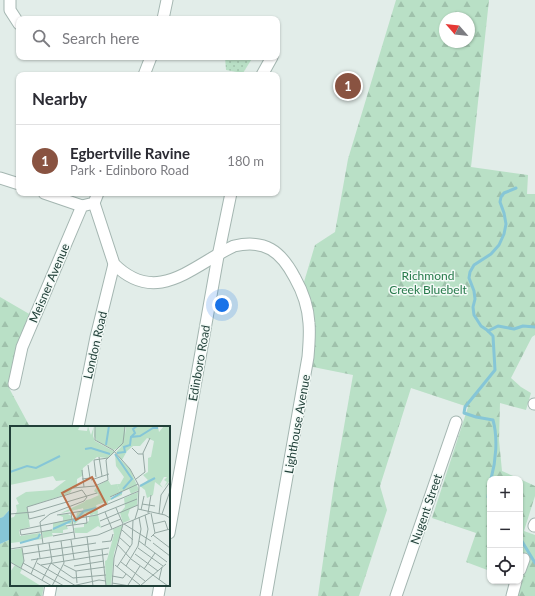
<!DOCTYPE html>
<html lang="en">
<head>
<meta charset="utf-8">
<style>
	:root { --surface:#fff; --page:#f2f2f3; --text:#2b2b33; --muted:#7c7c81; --line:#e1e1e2; --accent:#895341 }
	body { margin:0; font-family:Lato,sans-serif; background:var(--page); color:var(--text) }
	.controls { position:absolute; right:12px; bottom:12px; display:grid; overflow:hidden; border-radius:8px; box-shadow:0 1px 3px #0004 }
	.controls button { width:36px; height:36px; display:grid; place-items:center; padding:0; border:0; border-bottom:1px solid var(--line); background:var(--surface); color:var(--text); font:20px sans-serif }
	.compass { position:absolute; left:439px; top:12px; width:36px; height:36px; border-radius:50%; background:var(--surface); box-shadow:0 1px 3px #0004; rotate:298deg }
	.you { position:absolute; left:222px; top:305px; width:14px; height:14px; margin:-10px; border:3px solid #fff; border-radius:50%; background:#1a73e8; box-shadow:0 0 0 6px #1a73e833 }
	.badge { display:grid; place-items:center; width:26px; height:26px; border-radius:50%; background:var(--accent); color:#fff; font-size:13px; font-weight:700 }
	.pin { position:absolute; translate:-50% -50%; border:2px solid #fff; box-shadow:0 1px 4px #0006 }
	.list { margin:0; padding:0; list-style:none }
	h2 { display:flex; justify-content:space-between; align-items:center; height:52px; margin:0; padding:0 16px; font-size:17px }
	h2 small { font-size:13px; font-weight:400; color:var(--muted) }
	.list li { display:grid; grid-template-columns:26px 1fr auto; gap:12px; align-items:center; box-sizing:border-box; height:72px; padding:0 16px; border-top:1px solid var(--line) }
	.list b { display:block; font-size:15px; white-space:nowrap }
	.list p { margin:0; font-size:13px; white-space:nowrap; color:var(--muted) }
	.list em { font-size:13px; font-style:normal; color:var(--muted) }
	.icon { flex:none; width:22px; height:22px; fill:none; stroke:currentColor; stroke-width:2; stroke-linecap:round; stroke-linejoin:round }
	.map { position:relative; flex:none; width:535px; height:596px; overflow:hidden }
	.search { position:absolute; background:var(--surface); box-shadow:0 1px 3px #0004; left:16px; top:16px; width:264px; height:44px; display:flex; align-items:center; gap:10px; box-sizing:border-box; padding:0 14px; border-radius:8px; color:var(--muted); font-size:15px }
	.panel { position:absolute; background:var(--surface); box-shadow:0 1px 3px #0004; left:16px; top:72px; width:264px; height:124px; border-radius:8px }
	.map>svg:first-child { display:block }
</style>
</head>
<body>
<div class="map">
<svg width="535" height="596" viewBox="0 0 535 596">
	<defs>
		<pattern id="green-dots" width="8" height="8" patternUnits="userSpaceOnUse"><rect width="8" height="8" fill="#b9e0c6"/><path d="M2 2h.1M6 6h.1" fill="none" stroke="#9fc1ab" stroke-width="1.8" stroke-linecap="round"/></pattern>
		<pattern id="forest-firs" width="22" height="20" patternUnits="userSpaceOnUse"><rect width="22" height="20" fill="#b9e0c6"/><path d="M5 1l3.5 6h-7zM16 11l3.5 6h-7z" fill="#9fc1ab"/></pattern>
	</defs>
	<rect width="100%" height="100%" fill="#e2ede9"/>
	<path fill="url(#green-dots)" d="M225 57H253L243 73 226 70Z"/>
	<g fill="url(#forest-firs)" fill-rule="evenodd">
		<path d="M396 0H489L471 167 528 175 527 194H535V335L532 337 511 378 521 387 531 393 526 410 500 403 499 440 502 471 520 479H490V571L466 562 476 533 432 518 468 407 411 388 380 486 387 510 359 596H318L334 484 353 375 313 367 315 327 309 300 304 282 315 245 335 232 348 159ZM445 18H469V42H445Z"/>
		<path d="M0 297 31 315 14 356 9 388 30 427H11V508L3 517 0 518Z"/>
		<path d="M520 479 535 486V496L524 531 535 535V596H517L529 559 520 556Z"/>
		<path d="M11 539V585H44L42 596H0V544Z"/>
	</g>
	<path fill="#86c6d7" d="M11 508V539L0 544V518L3 517Z"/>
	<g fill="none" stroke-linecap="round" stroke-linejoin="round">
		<g stroke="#86c6d7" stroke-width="3">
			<path d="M488 331 498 326 514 329 523 326 535 327"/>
			<path d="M491 479C496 461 498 438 493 420L476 417 464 413 465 407 495 370 493 336 487 330 481 326 474 315 473 307 475 299 474 291 469 278 470 272 474 265 491 254 499 245 504 234 506 224 504 213 500 202 501 197 504 193 516 188"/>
			<path d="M490 484 488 497 490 500"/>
			<path d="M520 538 535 563"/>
		</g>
		<g stroke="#a4b6b1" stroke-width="13">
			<g id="street">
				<path d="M10 0V10L19 24"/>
				<path d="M163 19 167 0"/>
				<path d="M144 75 151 57"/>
				<path d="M262 75 272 57"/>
				<path d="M0 178 19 184"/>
				<path d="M44 193 82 206"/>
				<path d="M94 203 114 264C157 307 193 265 234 246 265 239 281 251 295 278 303 292 308 307 309 323 310 334 309 345 308 357L266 596"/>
				<path d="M14 384 22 347 82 206 94 203 98 193"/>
				<path d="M534 404H535"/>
				<path d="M78 427 96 337 114 264"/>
				<path d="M534 526 535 524"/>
				<path d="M169 533 218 256 231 193"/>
				<path d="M520 570 524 559"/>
				<path d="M49 596 51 585"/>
				<path d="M158 596 160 585"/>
				<path d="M396 596 456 422"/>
				<path d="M512 596 516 581"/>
			</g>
		</g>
		<use href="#street" stroke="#fff" stroke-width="11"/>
	</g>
	<g text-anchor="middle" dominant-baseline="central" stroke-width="3" stroke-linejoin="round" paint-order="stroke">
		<g font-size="12" fill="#277a4b" stroke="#f3faf7">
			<text x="428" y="275">Richmond<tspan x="428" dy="14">Creek Bluebelt</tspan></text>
		</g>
		<g font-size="12" fill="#214039" stroke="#f3faf7">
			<text transform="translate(49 283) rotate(-67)">Meisner Avenue</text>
			<text transform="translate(95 345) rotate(-77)">London Road</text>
			<text transform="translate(199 363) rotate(-80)">Edinboro Road</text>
			<text transform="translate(297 424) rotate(-80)">Lighthouse Avenue</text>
			<text transform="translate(426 509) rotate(-71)">Nugent Street</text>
		</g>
	</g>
	<g transform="translate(10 426)">
		<rect width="160" height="160" fill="#e2ede9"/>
		<path d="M98 54 101 59 107 58 110 66 100 71 101 73 113 68 98 75 97 78 95 76 86 79 88 86 86 89 85 87 81 90 79 87H75L64 99 68 92 67 87 74 85 73 82 51 87 89 69 84 65 87 60ZM12 122 14 135 11 142 0 136V124Z" fill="#b9e0c6"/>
		<path d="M0 0H70L68 4 77 5 78 0 81 9 84 0 83 10 85 15 105 26 98 32 87 31 73 42 72 50 67 53V61L63 62 60 67 17 81 20 101 9 104 10 110 30 107 32 113 1 117 0 92 4 91 7 85 6 79 9 78 6 72 16 66 43 64 56 54 46 55 43 50 0 59ZM85 0H115V9L116 0H148L149 6 154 0H159L160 55 154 61 157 56 154 54 157 51H154L150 58 153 62 145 56 143 69 137 72 135 64 130 60 138 54 133 49 138 46V32L141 31 144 15 137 12 130 20H123L117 25 112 34 106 26 112 20 104 24 87 15 84 10ZM105 28 120 43 129 64 121 68 119 63 110 66 107 58H110L114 51 106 40ZM112 66V69L98 75V78L95 76 86 79 88 89 75 87 64 99 63 93 66 92 67 87 74 85 73 82 51 87 72 79 76 74 97 70 101 73ZM128 66 127 79 120 83 118 89 120 94 113 97 110 87 115 81 114 72ZM58 88 61 90 63 99 55 97 58 103 53 104V107H42L43 110 33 112 32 106 43 103V97L53 95V91L48 89ZM88 89 91 102 88 100 77 107H65L64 102 74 101V98L79 95V91ZM113 99 104 127 101 160H96L95 135 97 134 104 108 103 103Z" fill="#b9e0c6"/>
		<path d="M5 139 12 143 10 147 31 160H0V146Z" fill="#b9e0c6"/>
		<path fill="none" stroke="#86c6d7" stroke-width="2" d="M121 11 125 7 123 3 127 0M96 19 99 0M75 23 81 22 100 28M107 27 115 26 114 21 120 19 121 11 130 10 143 2H148M105 28 122 53 113 63M0 46 17 40 26 42 50 30M130 60 145 52M101 73 112 66M63 94 65 95 74 85 86 82M43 103 61 95M10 117 28 112 30 108"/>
		<path fill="none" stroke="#95a8a3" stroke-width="1" d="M85 0V14L103 24 120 43 129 60 128 83 125 93M122 22 128 28H133M89 31 92 50M72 44 74 61M86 51 84 34 98 32M72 53 80 52 78 39M126 53 135 46 133 27 140 12M81 54 99 48M63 62 85 60 98 54 96 34 113 17 115 0M100 71 128 58M132 78 145 80M106 82 113 98M86 83 129 65M128 83 155 89 160 92M131 84 134 70M95 86 102 103M61 87 65 113M138 87 141 69M0 88 23 86 87 67M149 88 151 69 160 56M152 88 160 65M35 89 19 93 17 81 72 64M47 89 73 85M70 92 87 89 127 73M90 95 128 79M114 98 141 115M143 98 155 95 158 104M56 100 77 97 76 89M91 101 111 93M42 104 11 109 10 104 68 92M112 104 123 114M145 107 160 103M143 109 160 122M43 110 64 106M77 111 83 160M109 111 120 121M141 111 145 107 141 87M61 114 64 133M129 115 157 136M92 116 101 115 103 108M143 117 160 130M33 118 30 96 40 88 74 75 77 71 72 64M107 118 121 133 158 160M28 119 30 132M135 119 138 103 135 89M128 122 153 140M0 123 88 109 140 87M92 123 96 160M13 128 86 117M125 128 148 145M21 134 99 122M0 136 42 160M111 136 135 155M13 137 54 160M27 137 66 160M41 137 63 152 96 149M31 139 98 128M54 139 66 145 95 141M105 139 130 159M64 140 94 135M116 140 128 120 131 103 129 91M107 141 122 118 123 94M11 142 14 135 12 122M134 143 145 127M66 145 67 157M21 148 28 132M102 150 113 152 116 148M32 154 42 135 39 117M149 154 152 141M102 157 120 160M118 159 130 140M42 160 54 137 51 115M62 160 89 154 96 155M102 160 104 132 113 98M130 160 156 138"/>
		<path fill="#ba704a" fill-opacity="0.15" stroke="#ba704a" stroke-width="2" d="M82 51 96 78 66 94 52 67Z"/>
		<rect width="160" height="160" fill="none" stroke="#214039" stroke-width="2"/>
	</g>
</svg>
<div class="controls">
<button>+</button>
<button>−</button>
<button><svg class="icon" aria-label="locate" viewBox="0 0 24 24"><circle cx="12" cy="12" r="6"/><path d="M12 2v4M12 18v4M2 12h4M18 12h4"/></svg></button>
</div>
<svg class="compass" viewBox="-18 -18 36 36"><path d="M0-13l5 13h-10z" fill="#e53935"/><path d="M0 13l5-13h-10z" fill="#7c7c81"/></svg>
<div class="you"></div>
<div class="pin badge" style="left:348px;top:86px">1</div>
<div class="search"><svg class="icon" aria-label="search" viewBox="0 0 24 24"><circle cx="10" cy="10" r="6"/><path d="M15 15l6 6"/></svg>Search here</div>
<section class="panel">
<h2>Nearby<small></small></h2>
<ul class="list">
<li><span class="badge">1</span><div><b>Egbertville Ravine</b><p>Park · Edinboro Road</p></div><em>180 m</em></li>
</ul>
</section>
</div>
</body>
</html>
